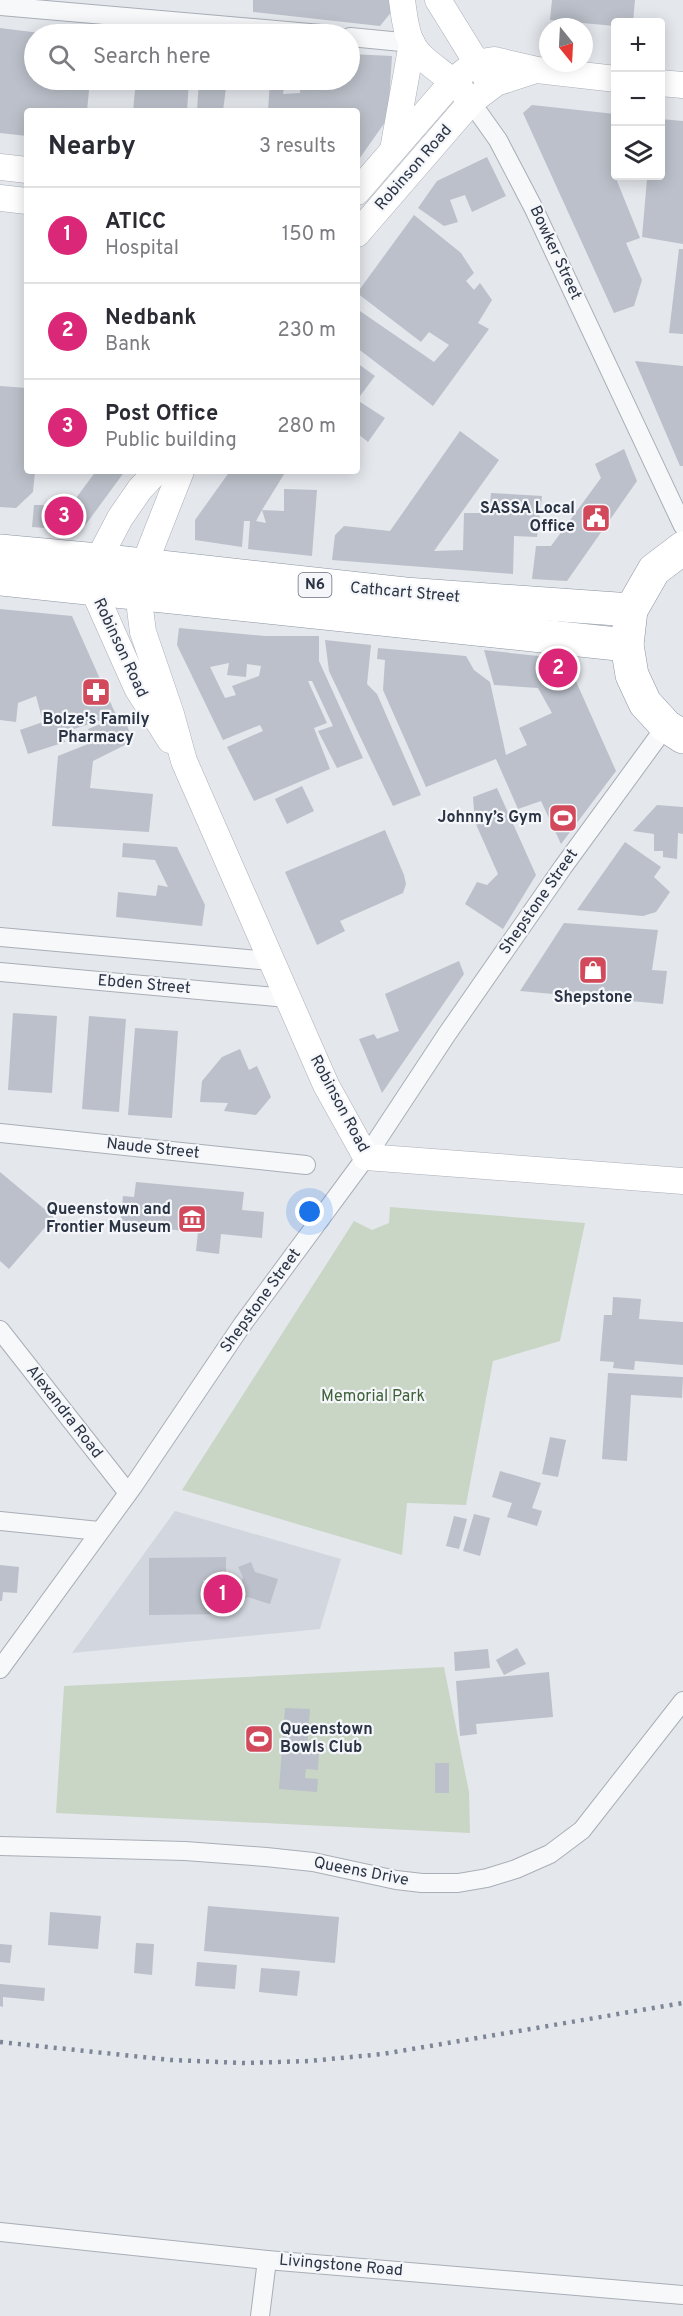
<!DOCTYPE html>
<html lang="en">
<head>
<meta charset="utf-8">
<style>
	:root { --surface:#fff; --page:#f2f2f3; --text:#2b2b33; --muted:#7c7c81; --line:#e1e1e2; --accent:#db2777 }
	body { margin:0; font-family:Overpass,sans-serif; background:var(--page); color:var(--text) }
	.controls { position:absolute; right:18px; top:18px; display:grid; overflow:hidden; border-radius:6px; box-shadow:0 3px 15px #0003 }
	.controls button { width:54px; height:54px; display:grid; place-items:center; padding:0; border:0; border-bottom:2px solid var(--line); background:var(--surface); color:var(--text); font:30px sans-serif }
	.compass { position:absolute; left:539px; top:18px; width:54px; height:54px; border-radius:50%; background:var(--surface); box-shadow:0 3px 15px #0003; rotate:162deg }
	.you { position:absolute; left:310px; top:1212px; width:21px; height:21px; margin:-15px; border:4px solid #fff; border-radius:50%; background:#1a73e8; box-shadow:0 0 0 9px #1a73e833 }
	.badge { display:grid; place-items:center; width:39px; height:39px; border-radius:50%; background:var(--accent); color:#fff; font-size:20px; font-weight:700 }
	.pin { position:absolute; translate:-50% -50%; border:3px solid #fff; box-shadow:0 2px 6px #0006 }
	.list { margin:0; padding:0; list-style:none }
	h2 { display:flex; justify-content:space-between; align-items:center; height:78px; margin:0; padding:0 24px; font-size:26px }
	h2 small { font-size:20px; font-weight:400; color:var(--muted) }
	.list li { display:grid; grid-template-columns:39px 1fr auto; gap:18px; align-items:center; box-sizing:border-box; height:96px; padding:0 24px; border-top:2px solid var(--line) }
	.list b { display:block; font-size:22px; white-space:nowrap }
	.list p { margin:0; font-size:20px; white-space:nowrap; color:var(--muted) }
	.list em { font-size:20px; font-style:normal; color:var(--muted) }
	.icon { flex:none; width:33px; height:33px; fill:none; stroke:currentColor; stroke-width:2; stroke-linecap:round; stroke-linejoin:round }
	.map { position:relative; flex:none; width:683px; height:2316px; overflow:hidden }
	.search { position:absolute; background:var(--surface); box-shadow:0 3px 15px #0003; left:24px; top:24px; width:336px; height:66px; display:flex; align-items:center; gap:15px; box-sizing:border-box; padding:0 21px; border-radius:33px; color:var(--muted); font-size:22px }
	.panel { position:absolute; background:var(--surface); box-shadow:0 3px 15px #0003; left:24px; top:108px; width:336px; height:366px; border-radius:6px }
	.map>svg:first-child { display:block }
</style>
</head>
<body>
<div class="map">
<svg width="683" height="2316" viewBox="0 0 683 2316">
	<rect width="100%" height="100%" fill="#e4e7ec"/>
	<path fill="#d2d6de" d="M175 1511 341 1559 320 1629 72 1653Z"/>
	<g fill="#c9d6c5">
		<path d="M390 1207 585 1223 560 1341 493 1361 466 1505 407 1503 402 1555 182 1490 354 1221 372 1230 389 1223Z"/>
		<path d="M444 1667 469 1792 470 1833 56 1813 64 1686Z"/>
	</g>
	<g fill="#bbc0ca" fill-rule="evenodd">
		<path d="M253 0H390L393 10 380 26 253 12Z"/>
		<path d="M552 0H635L633 22H615V26L550 20Z"/>
		<path d="M70 26 94 29V34H69Z"/>
		<path d="M0 28 40 33 34 34V80H90L87 111H27V136L0 133Z"/>
		<path d="M350 54 392 56 388 118 357 162V111H268L270 80H285L283 94 300 93 301 80H350Z"/>
		<path d="M136 80 189 81 187 111H133Z"/>
		<path d="M199 80H227L223 111H197Z"/>
		<path d="M532 105 615 114V172L613 171 640 238 626 243 642 280 634 306 614 313 523 113Z"/>
		<path d="M660 119 683 121V244L642 237 647 179 636 176H660Z"/>
		<path d="M487 157 506 196 472 212 465 195 450 200 458 222 444 226 418 208 437 181Z"/>
		<path d="M414 215 461 253 474 273 466 281 474 290 480 283 492 300 478 323 489 329 433 406 357 348V309L434 362 449 345 429 332 421 342 357 293Z"/>
		<path d="M679 249H683V334L669 333Z"/>
		<path d="M635 361 683 366V466H680Z"/>
		<path d="M357 363 375 376 357 400 385 418 368 442 357 433Z"/>
		<path d="M0 386 27 388V471H35L33 492 16 508 0 507Z"/>
		<path d="M460 431 499 460 434 551 463 550 464 513H489L491 493 542 496 537 537 514 536 513 574 332 560 335 535 344 526 390 531Z"/>
		<path d="M624 449 637 481 567 581 532 579 536 546H551L601 478 595 464Z"/>
		<path d="M96 471H125L81 531 32 527 34 505H71Z"/>
		<path d="M230 471H286L262 510 284 511V489L317 490 312 556 248 549 250 521H244L242 547 195 540V520ZM262 510 266 523 256 521Z"/>
		<path d="M0 609 72 616 116 715 62 733 65 742 28 754 20 730 43 722 36 696 18 703 16 722 0 720Z"/>
		<path d="M179 628 265 636H319V661L363 758 337 768 318 731 333 726 312 681H308L327 723 314 728 330 769 254 801 227 747 263 731 260 725 223 740 177 645ZM229 663 227 675 246 677 247 664 261 666 259 676 232 686 236 695 225 698 210 667Z"/>
		<path d="M325 640 371 645 367 684 377 694 421 795 393 806 329 671Z"/>
		<path d="M378 648 466 656 474 670 490 682 506 755 527 745 519 728 552 713 538 688 494 685 484 650 566 659 616 771 561 844 541 801 518 809 496 759 426 787 383 690 385 660 377 659Z"/>
		<path d="M123 715 133 741 93 761 90 788 153 794 149 832 52 826 58 756 93 742 88 729Z"/>
		<path d="M302 786 314 811 287 824 275 799Z"/>
		<path d="M497 788 536 875 503 929 465 904 477 882 487 885 498 874 475 822 473 797Z"/>
		<path d="M657 805 683 807V834L678 833 677 859 663 857V851H654V834L633 831Z"/>
		<path d="M385 830 404 875 406 884 403 893 340 921 345 931 317 945 285 872Z"/>
		<path d="M625 842 661 867 654 877 670 892 656 912 643 916 577 910Z"/>
		<path d="M123 843 177 847 205 905 202 926 116 917 118 892 156 896 158 885 168 887 155 860 122 857Z"/>
		<path d="M564 923 658 930 652 970 667 971 663 1004 520 991Z"/>
		<path d="M459 961 464 974 382 1093 359 1039 374 1034 377 1039 399 1031 385 994Z"/>
		<path d="M13 1013 57 1016 52 1093 8 1090Z"/>
		<path d="M89 1016 126 1019 119 1112 82 1109Z"/>
		<path d="M135 1028 178 1031 172 1118 128 1115Z"/>
		<path d="M240 1049 249 1070 257 1066 271 1097 256 1115 224 1111 228 1103 200 1102 202 1081 222 1057Z"/>
		<path d="M0 1172 54 1217 9 1269 0 1261Z"/>
		<path d="M136 1182 244 1192 242 1210 264 1212 262 1238 221 1234 219 1254 196 1251 198 1232 120 1225 123 1196 134 1197Z"/>
		<path d="M613 1297 641 1299 639 1319 683 1322V1365L635 1361 634 1370 613 1368 614 1362 600 1361 604 1315H612Z"/>
		<path d="M608 1373 683 1377 682 1398 631 1395 627 1461 602 1459Z"/>
		<path d="M550 1437 566 1440 558 1477 542 1474Z"/>
		<path d="M500 1471 541 1483 532 1508 542 1511 537 1526 507 1517 512 1503 492 1497Z"/>
		<path d="M474 1514 490 1518 480 1556 463 1551Z"/>
		<path d="M454 1516 467 1519 459 1549 446 1546Z"/>
		<path d="M226 1557V1580H203V1594H226V1614L149 1615V1558Z"/>
		<path d="M251 1562 255 1572 278 1579 270 1604 248 1597 235 1603 230 1590 240 1586 243 1577 238 1567Z"/>
		<path d="M0 1565 19 1567 17 1593 3 1592 2 1601H0Z"/>
		<path d="M517 1648 526 1664 504 1675 496 1660Z"/>
		<path d="M488 1649 490 1668 455 1671 454 1652Z"/>
		<path d="M549 1672 553 1717 476 1724 477 1734 460 1736 456 1681Z"/>
		<path d="M285 1708 310 1709 307 1749 319 1750 318 1770 306 1769 305 1778 318 1779 317 1792 279 1789Z"/>
		<rect x="435" y="1763" width="14" height="30"/>
		<path d="M208 1906 339 1917 335 1963 204 1951Z"/>
		<path d="M50 1912 101 1916 98 1949 48 1945Z"/>
		<path d="M136 1943 154 1944 152 1975 134 1973Z"/>
		<path d="M0 1944 12 1945 10 1963 0 1962Z"/>
		<path d="M197 1962 237 1965 235 1989 195 1986Z"/>
		<path d="M261 1968 300 1971 297 1996 259 1992Z"/>
		<path d="M0 1984 45 1988 44 2001 3 1997V2007L0 2006Z"/>
	</g>
	<g fill="none" stroke-linecap="round" stroke-linejoin="round">
		<g stroke="#a9aeb7" stroke-width="20">
			<g id="street">
				<path d="M0 6 321 34"/>
				<path d="M350 37 412 43"/>
				<path d="M471 102 498 140 533 207 683 526"/>
				<path d="M0 937 270 961"/>
				<path d="M0 972 287 998"/>
				<path d="M0 1133 306 1165"/>
				<path d="M0 1330 128 1493"/>
				<path d="M0 1521 99 1531"/>
				<path d="M0 1669 134 1485 242 1325 366 1157 447 1034 563 867 666 726"/>
				<path d="M0 1846 185 1851 266 1857 313 1862 396 1880 422 1883H458L487 1878 516 1869 550 1854 582 1830 683 1701"/>
				<path d="M0 2232 267 2260 683 2295"/>
				<path d="M260 2316 267 2260"/>
			</g>
		</g>
		<g stroke="#a9aeb7" stroke-width="27">
			<g id="secondary">
				<path d="M402 0C404 14 405 29 411 42 420 62 449 74 463 92"/>
				<path d="M438 0 485 76"/>
				<path d="M660 83 683 85"/>
				<path d="M393 150 412 43"/>
				<path d="M0 167 27 170"/>
				<path d="M357 192 454 80 475 63 494 60 537 70 616 79"/>
				<path d="M0 198 27 201"/>
				<path d="M357 234 471 102 496 83 536 70"/>
				<path d="M157 471 140 489 120 518 98 560 93 589 137 688 170 740"/>
				<path d="M181 471 144 565 138 593 143 632 171 714 184 761 326 1085 366 1157 683 1181"/>
			</g>
		</g>
		<g stroke="#8b94a3" stroke-width="34">
			<g id="highway">
				<path d="M683 548 654 570 631 610 627 645 632 675 645 703 666 726 683 737"/>
				<path d="M0 551 98 560 405 594 631 610"/>
				<path d="M0 579 627 645"/>
			</g>
		</g>
		<use href="#street" stroke="#f7f8fa" stroke-width="18"/>
		<use href="#secondary" stroke="#fff" stroke-width="26"/>
		<use href="#highway" stroke="#fff" stroke-width="33"/>
		<path stroke="#7d8696" stroke-width="4.5" stroke-dasharray="3 6" stroke-linecap="butt" d="M0 2042 171 2060 245 2063 309 2061 383 2054 683 2003"/>
	</g>
	<defs>
		<g id="civic-square" transform="scale(1.5)"><rect x="-9" y="-9" width="18" height="18" rx="4" fill="#d1495b" stroke="#f4f6f9"/><path d="M-.6-6.5H3V-4.5H.6V-3L4-1V1h2V6H-6V1h2V-1L-.6-3ZM-1.2 2.5V6h2.4V2.5Z" fill="#fff"/></g>
		<g id="pharmacy-square" transform="scale(1.5)"><rect x="-9" y="-9" width="18" height="18" rx="4" fill="#d1495b" stroke="#f4f6f9"/><path d="M-2-6h4v4h4v4h-4v4h-4v-4h-4v-4h4Z" fill="#fff"/></g>
		<g id="stadium-square" transform="scale(1.5)"><rect x="-9" y="-9" width="18" height="18" rx="4" fill="#d1495b" stroke="#f4f6f9"/><path d="M0-5a6.5 5 0 1 0 0 10a6.5 5 0 1 0 0-10ZM-3.5-1.8h7v3.6h-7Z" fill="#fff"/></g>
		<g id="shop-square" transform="scale(1.5)"><rect x="-9" y="-9" width="18" height="18" rx="4" fill="#d1495b" stroke="#f4f6f9"/><path d="M-5-2.5h2.3a2.7 3.5 0 0 1 5.4 0H5L5.5 6h-11ZM-1.5-2.5h3a1.5 2.3 0 0 0-3 0Z" fill="#fff"/></g>
		<g id="museum-square" transform="scale(1.5)"><rect x="-9" y="-9" width="18" height="18" rx="4" fill="#d1495b" stroke="#f4f6f9"/><path d="M0-6L6-3V-2H-6V-3ZM-5-1h2V3h-2ZM-1-1h2V3h-2ZM3-1h2V3H3ZM-6 4H6V6H-6Z" fill="#fff"/></g>
	</defs>
	<g fill-rule="evenodd">
		<use href="#civic-square" x="596" y="518"/>
		<use href="#pharmacy-square" x="96" y="692"/>
		<use href="#stadium-square" x="563" y="818"/>
		<use href="#shop-square" x="593" y="970"/>
		<use href="#museum-square" x="192" y="1219"/>
		<use href="#stadium-square" x="259" y="1739"/>
	</g>
	<g text-anchor="middle" dominant-baseline="central" stroke-width="4.5" stroke-linejoin="round" paint-order="stroke">
		<rect fill="#f4f6f9" stroke="#676e7b" stroke-width="1.5" x="298.5" y="573" width="33" height="24" rx="4.5"/>
		<g font-size="15" font-weight="bold" fill="#2b3445">
			<text x="315" y="585">N6</text>
		</g>
		<g font-size="16" fill="#2b3445" stroke="#f4f6f9">
			<text transform="translate(414 168) rotate(-49)">Robinson Road</text>
			<text transform="translate(555 253) rotate(65)">Bowker Street</text>
			<text transform="translate(405 593) rotate(5)">Cathcart Street</text>
			<text transform="translate(120 648) rotate(65)">Robinson Road</text>
			<text transform="translate(539 902) rotate(-55)">Shepstone Street</text>
			<text transform="translate(144 985) rotate(5)">Ebden Street</text>
			<text transform="translate(339 1104) rotate(62)">Robinson Road</text>
			<text transform="translate(153 1149) rotate(6)">Naude Street</text>
			<text transform="translate(261 1301) rotate(-54)">Shepstone Street</text>
			<text transform="translate(64 1412) rotate(52)">Alexandra Road</text>
			<text transform="translate(361 1872) rotate(11)">Queens Drive</text>
			<text transform="translate(341 2266) rotate(5)">Livingstone Road</text>
		</g>
		<g font-size="16" font-weight="bold" fill="#2b3445" stroke="#f4f6f9" text-anchor="end">
			<text x="575" y="509">SASSA Local<tspan x="575" dy="18">Office</tspan></text>
			<text x="96" y="720" text-anchor="middle">Bolze's Family<tspan x="96" dy="18">Pharmacy</tspan></text>
			<text x="542" y="818">Johnny’s Gym</text>
			<text x="593" y="998" text-anchor="middle">Shepstone</text>
			<text x="171" y="1210">Queenstown and<tspan x="171" dy="18">Frontier Museum</tspan></text>
			<text x="280" y="1730" text-anchor="start">Queenstown<tspan x="280" dy="18">Bowls Club</tspan></text>
		</g>
		<g font-size="16" fill="#3f6138" stroke="#f4f6f9">
			<text x="373" y="1397">Memorial Park</text>
		</g>
	</g>
</svg>
<div class="controls">
<button>+</button>
<button>−</button>
<button><svg class="icon" aria-label="layers" viewBox="0 0 24 24"><path d="M12 4l9 5-9 5-9-5zM3 14l9 5 9-5"/></svg></button>
</div>
<svg class="compass" viewBox="-18 -18 36 36"><path d="M0-13l5 13h-10z" fill="#e53935"/><path d="M0 13l5-13h-10z" fill="#7c7c81"/></svg>
<div class="you"></div>
<div class="pin badge" style="left:223px;top:1594px">1</div>
<div class="pin badge" style="left:558px;top:668px">2</div>
<div class="pin badge" style="left:64px;top:516px">3</div>
<div class="search"><svg class="icon" aria-label="search" viewBox="0 0 24 24"><circle cx="10" cy="10" r="6"/><path d="M15 15l6 6"/></svg>Search here</div>
<section class="panel">
<h2>Nearby<small>3 results</small></h2>
<ul class="list">
<li><span class="badge">1</span><div><b>ATICC</b><p>Hospital</p></div><em>150 m</em></li>
<li><span class="badge">2</span><div><b>Nedbank</b><p>Bank</p></div><em>230 m</em></li>
<li><span class="badge">3</span><div><b>Post Office</b><p>Public building</p></div><em>280 m</em></li>
</ul>
</section>
</div>
</body>
</html>
